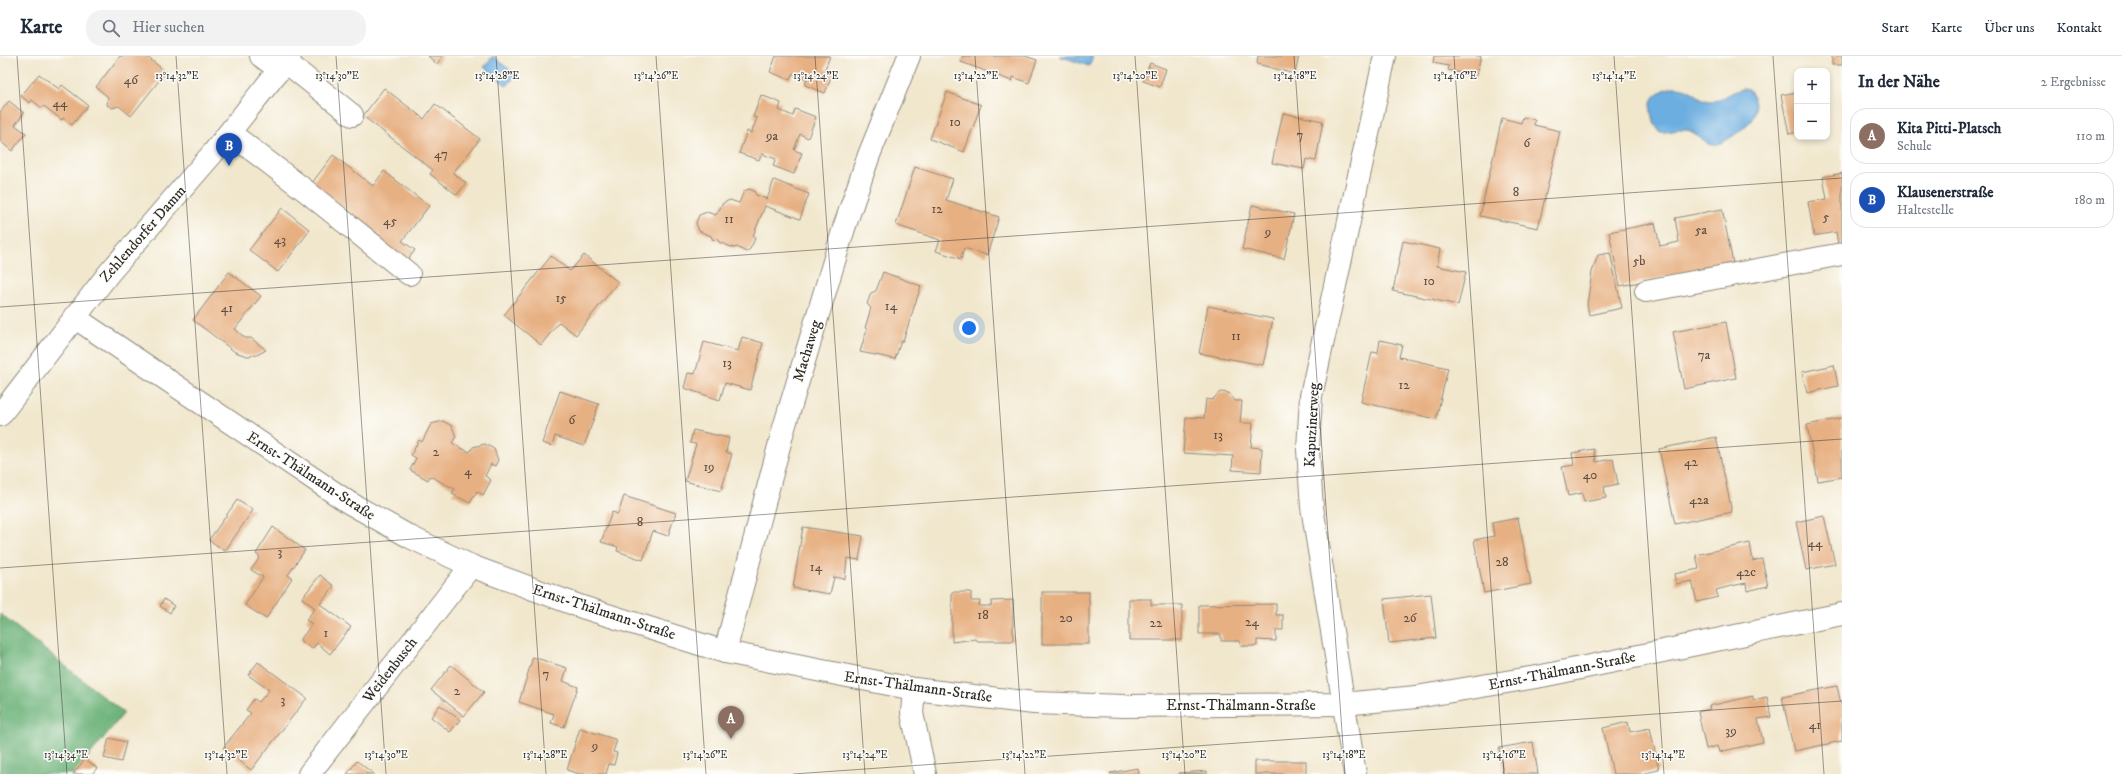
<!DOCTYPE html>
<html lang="de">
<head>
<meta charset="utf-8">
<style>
	:root { --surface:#fff; --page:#f2f2f3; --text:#1f2937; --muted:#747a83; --line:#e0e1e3; --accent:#7c3aed }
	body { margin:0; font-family:"IM FELL DW Pica",serif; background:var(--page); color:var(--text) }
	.controls { position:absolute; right:12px; top:12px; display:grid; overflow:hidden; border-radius:8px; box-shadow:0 2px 6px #0003 }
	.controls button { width:36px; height:36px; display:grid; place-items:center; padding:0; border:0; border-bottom:1px solid var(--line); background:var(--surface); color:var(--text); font:20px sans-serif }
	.you { position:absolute; left:969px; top:272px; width:14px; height:14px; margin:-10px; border:3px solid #fff; border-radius:50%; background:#1a73e8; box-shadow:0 0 0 6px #1a73e833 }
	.badge { display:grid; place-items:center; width:26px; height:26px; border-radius:50%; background:var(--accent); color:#fff; font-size:13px; font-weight:700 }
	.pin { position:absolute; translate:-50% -33px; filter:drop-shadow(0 1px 2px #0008) }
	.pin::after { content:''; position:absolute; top:21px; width:14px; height:12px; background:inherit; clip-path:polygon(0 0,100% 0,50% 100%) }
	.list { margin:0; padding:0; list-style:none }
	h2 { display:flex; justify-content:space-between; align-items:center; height:52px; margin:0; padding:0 16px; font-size:17px }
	h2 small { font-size:13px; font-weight:400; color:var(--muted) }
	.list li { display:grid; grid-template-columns:26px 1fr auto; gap:12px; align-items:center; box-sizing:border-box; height:56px; margin:0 8px 8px; padding:0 8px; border:1px solid var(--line); border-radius:16px }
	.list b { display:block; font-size:15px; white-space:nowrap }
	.list p { margin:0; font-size:13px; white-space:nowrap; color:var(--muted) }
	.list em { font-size:13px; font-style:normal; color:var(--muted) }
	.icon { flex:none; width:22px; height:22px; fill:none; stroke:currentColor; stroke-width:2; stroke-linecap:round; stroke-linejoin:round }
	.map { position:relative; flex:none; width:1842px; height:718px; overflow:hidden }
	header { display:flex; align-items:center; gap:24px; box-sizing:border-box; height:56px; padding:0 20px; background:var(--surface); border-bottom:1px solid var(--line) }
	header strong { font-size:19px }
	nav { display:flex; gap:22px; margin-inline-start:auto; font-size:14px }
	.search { width:280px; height:36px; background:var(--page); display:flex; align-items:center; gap:10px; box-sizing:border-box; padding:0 14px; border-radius:16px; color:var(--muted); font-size:15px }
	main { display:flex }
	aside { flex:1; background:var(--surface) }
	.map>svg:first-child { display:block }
</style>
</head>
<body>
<header>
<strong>Karte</strong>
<div class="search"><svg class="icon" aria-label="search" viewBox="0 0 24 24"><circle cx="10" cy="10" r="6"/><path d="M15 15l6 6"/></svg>Hier suchen</div>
<nav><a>Start</a><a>Karte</a><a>Über uns</a><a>Kontakt</a></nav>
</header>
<main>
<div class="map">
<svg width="1842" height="718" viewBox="0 0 1842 718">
	<rect width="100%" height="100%" fill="#fdfcf7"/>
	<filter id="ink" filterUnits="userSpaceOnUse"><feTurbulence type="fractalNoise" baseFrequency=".025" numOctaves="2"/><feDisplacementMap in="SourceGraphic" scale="8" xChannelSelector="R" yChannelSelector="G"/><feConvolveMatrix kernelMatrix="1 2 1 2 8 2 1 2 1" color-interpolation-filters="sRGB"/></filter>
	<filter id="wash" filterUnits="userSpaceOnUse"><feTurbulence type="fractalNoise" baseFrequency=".012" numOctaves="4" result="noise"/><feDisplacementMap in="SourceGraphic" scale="16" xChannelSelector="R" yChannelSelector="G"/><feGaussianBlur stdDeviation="0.9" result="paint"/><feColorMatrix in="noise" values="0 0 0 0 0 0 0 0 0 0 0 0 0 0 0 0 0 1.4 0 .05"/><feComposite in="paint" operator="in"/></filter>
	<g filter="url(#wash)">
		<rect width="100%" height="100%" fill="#f1e7cd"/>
		<path fill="#68b076" stroke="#4a6e50" d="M0 558 124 657 74 718H0Z"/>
		<g fill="#6caee0" stroke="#4c6c86">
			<path d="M493 0 516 19 507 30 484 11Z"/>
			<path d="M1059 0H1093L1089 10Z"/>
			<path d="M1673 31C1677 31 1682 31 1686 33 1695 36 1701 45 1711 45 1725 45 1734 31 1749 33 1754 40 1757 51 1754 59 1752 68 1723 89 1713 89 1701 88 1697 74 1685 74 1676 73 1669 77 1660 76 1651 65 1645 47 1659 37 1663 34 1669 32 1673 31Z"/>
		</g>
		<g id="blocks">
			<g fill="#e7b082">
				<path d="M120 0H146L166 16 131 60 119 50 112 52 107 49 108 41 96 31Z"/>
				<path d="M428 0H443L437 8Z"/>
				<path d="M776 0H830L825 13 833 16 825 37 805 29 807 23 793 17 790 24 770 16Z"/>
				<path d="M963 0H1025L1037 4 1029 27 1013 21 1012 25 961 6Z"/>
				<path d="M1258 0H1299L1295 18 1257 8Z"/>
				<path d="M1434 0H1481L1476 21 1448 14 1449 10 1433 7Z"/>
				<rect x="1832" y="0" width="10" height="9"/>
				<path d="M1150 7 1166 13 1160 31 1143 25Z"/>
				<path d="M39 18 59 33 62 29 88 49 72 69 63 62 62 64 44 50 42 52 32 44 30 47 21 40Z"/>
				<path d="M384 32 424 63 435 48 480 83 453 117 466 127 457 139 430 118 433 114 363 60Z"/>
				<path d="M947 36 981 49 964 96 930 83Z"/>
				<path d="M1797 36V76L1789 78 1781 39Z"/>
				<path d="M761 39 781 47 779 54 793 60 795 53 816 61 808 82 800 78 794 94 802 97 794 118 773 110 776 103 762 98 759 104 739 97 747 75 751 77 757 62 753 61Z"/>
				<path d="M9 45 24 57 15 69 26 77 12 95 0 85V56Z"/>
				<path d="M1283 57 1323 65 1316 105 1306 103 1304 113 1272 107Z"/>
				<path d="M1523 61 1535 64 1534 69 1560 75 1538 172 1480 160 1502 62 1521 67Z"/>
				<path d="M333 99 373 130 384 115 429 150 402 185 415 194 406 206 378 186 382 181 312 127Z"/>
				<path d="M915 111 953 123 946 144 999 161 987 199 964 192 961 203 936 195 940 184 896 169Z"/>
				<path d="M1842 117V188H1838L1836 176 1814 180 1808 146 1827 143 1823 121Z"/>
				<path d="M774 124 809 138 800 163 765 150 753 180 755 183 750 193 746 196 737 191 734 192 719 186 717 183 713 184 711 180 699 175 696 167 699 159 707 156 716 159 723 147 730 144 739 147 744 135 749 133 754 135 756 139 767 143Z"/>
				<path d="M1252 149 1294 158 1284 203 1242 193Z"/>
				<path d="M282 152 310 174 278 216 249 194Z"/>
				<path d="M1722 153 1733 207 1620 230 1609 176 1655 167 1660 190 1679 186 1675 162Z"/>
				<path d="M1403 185 1440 193 1437 210 1466 216 1458 249 1393 235Z"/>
				<path d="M1610 197 1622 252 1589 259 1587 248 1592 216 1598 199Z"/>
				<path d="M584 199 618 226 576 279 559 266 541 289 504 259 551 200 570 215Z"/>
				<path d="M229 216 261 240 235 273 245 282H251L266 294 257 299 247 300 235 296 193 264Z"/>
				<path d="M883 216 921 230 903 285H901L895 303 860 296 867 273 865 272 871 252 867 248 871 237 876 235Z"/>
				<path d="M1208 250 1273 263 1263 309 1199 297Z"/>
				<path d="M1726 266 1736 322 1684 333 1673 276Z"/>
				<path d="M742 281 763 287 750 334 725 327 720 344 684 332 688 317 695 318 704 286 738 295Z"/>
				<path d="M1380 284 1402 289 1399 301 1448 312 1436 363 1361 346 1372 296 1378 297Z"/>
				<path d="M1834 309 1838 330 1807 337 1802 316Z"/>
				<path d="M560 335 599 348 584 390 555 380 552 390 542 387Z"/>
				<path d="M1220 336 1229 337 1235 345H1242L1240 367H1253L1251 391 1262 392 1261 416 1232 414 1233 400 1183 397 1186 361 1204 362 1206 343 1212 344Z"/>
				<path d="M1842 362V421L1818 425 1807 369Z"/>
				<path d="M443 365 452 370 456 381 452 387 461 392 470 396 473 391 485 388 494 393 498 404 495 410 491 408 485 420 491 424 483 439 477 435 470 447 452 438 455 433 443 427 430 420 428 424 410 414 416 402 411 399 419 384 422 386 431 368Z"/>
				<path d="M693 374 729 382 726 396 732 398 721 435 685 425 696 388 690 387Z"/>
				<path d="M1716 381 1732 456 1675 468 1659 393Z"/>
				<path d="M1594 393 1596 406 1613 403 1618 428 1604 431 1606 442 1584 446 1582 437 1568 440 1562 411 1574 409 1572 397Z"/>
				<path d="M624 440 676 457 668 480 653 475 643 504 617 495 618 491 601 486 612 456 618 458Z"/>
				<path d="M237 444 253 454 225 495 209 484Z"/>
				<path d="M1824 460 1835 508 1806 514 1796 466Z"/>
				<path d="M1518 462 1531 528 1484 537 1474 484 1494 480 1492 467Z"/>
				<path d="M273 471 305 494 288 519 292 522 266 563 245 549 263 521 251 514 260 501 256 498Z"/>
				<path d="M803 471 863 480 859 504 847 502 845 523 834 521 830 538 793 532Z"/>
				<path d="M1750 487 1753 505 1762 503 1768 530 1747 535 1746 527 1731 530 1716 534 1718 541 1697 546 1692 525 1676 528 1674 518 1699 513 1696 499Z"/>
				<path d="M320 519 334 530 320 548 351 571 330 598 317 587 312 593 300 584 312 568 306 564 315 552 302 542Z"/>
				<path d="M952 536H971V545H980L979 550H991L992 545 1013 544V585H978L975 583 952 586Z"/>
				<rect x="1042" y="536" width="47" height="52"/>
				<path d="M1431 538 1436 582 1389 587 1384 543Z"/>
				<path d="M164 543 174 550 170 557 160 550Z"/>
				<path d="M1129 543H1151V549H1182V584H1129Z"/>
				<path d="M1276 548V559H1283V574H1276V585L1257 584V590H1241L1240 585H1221V578H1199V549Z"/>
				<path d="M533 601 567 612 563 625 578 631 564 671 551 667 554 658 519 646Z"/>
				<path d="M258 606 307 642 251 714 223 692 251 657 246 654 254 643 259 646 269 634 248 619Z"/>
				<path d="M451 609 484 636 464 660 431 634Z"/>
				<path d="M1837 630 1842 652V685L1794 695 1782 641Z"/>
				<path d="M1753 640V644L1767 641 1771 661 1758 663 1763 686 1719 696 1717 690 1706 693 1698 656 1710 653 1709 650Z"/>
				<path d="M440 649 460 664 450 676 431 661Z"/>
				<path d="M1628 666 1630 676 1650 672 1659 714 1640 718H1613L1603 672Z"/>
				<path d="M580 672 617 684 613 696 617 697 614 709 609 708 606 718H579L567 714Z"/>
				<path d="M109 682 126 686 121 706 104 702Z"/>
				<path d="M1533 686 1538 718H1503L1499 692Z"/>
				<path d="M85 703 97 712 92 718H73Z"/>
				<path d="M357 705 374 718H347Z"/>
				<rect x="1255" y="705" width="51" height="13"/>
				<path d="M1138 712 1139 718H1110V717Z"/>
				<path d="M1207 715V718H1179V717Z"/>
			</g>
		</g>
	</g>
	<g filter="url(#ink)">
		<use href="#blocks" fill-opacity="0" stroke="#8e897c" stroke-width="1"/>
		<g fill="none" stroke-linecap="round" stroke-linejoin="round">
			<g stroke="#8e897c" stroke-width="24">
				<g id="minor">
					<path d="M261 0 280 14"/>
					<path d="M286 6 352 59"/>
					<path d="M230 77 306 135 409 218"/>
					<path d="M1646 235 1842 198"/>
					<path d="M74 261 348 446 410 481 471 510 582 551 725 596 914 633 1034 647 1124 650 1343 648 1416 641 1542 620 1842 558"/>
					<path d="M725 596 783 375 844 172 869 99 909 0"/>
					<path d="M914 633 912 657 925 718"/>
					<path d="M309 718 471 510"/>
					<path d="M1355 718 1312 451 1308 394 1311 340 1385 0"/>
				</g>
			</g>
			<g stroke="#8e897c" stroke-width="24">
				<path id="major" d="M0 359 109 217 213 97 290 0"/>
			</g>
			<use href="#minor" stroke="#fff" stroke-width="22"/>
			<use href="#major" stroke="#fff" stroke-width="22"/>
		</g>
	</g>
	<path fill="none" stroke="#2b2b2b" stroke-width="1" stroke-opacity="0.45" d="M17 0 67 718M176 0 227 718M336 0 386 718M496 0 546 718M656 0 706 718M815 0 865 718M975 0 1025 718M1135 0 1185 718M1294 0 1345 718M1454 0 1504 718M1614 0 1664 718M1773 0 1824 718M0 251 1842 122M0 512 1842 383M793 718 1842 645"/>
	<g text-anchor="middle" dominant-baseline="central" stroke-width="3" stroke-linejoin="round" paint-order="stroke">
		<g font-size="13" fill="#5a4c41">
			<text x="131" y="24">46</text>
			<text x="60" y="47">44</text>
			<text x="955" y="66">10</text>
			<text x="1300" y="79">7</text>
			<text x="772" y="80">9a</text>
			<text x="1527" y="87">6</text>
			<text x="441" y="98">47</text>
			<text x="1516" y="136">8</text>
			<text x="937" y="153">12</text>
			<text x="1826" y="161">5</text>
			<text x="729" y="163">11</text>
			<text x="390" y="165">45</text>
			<text x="1701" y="174">5a</text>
			<text x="1268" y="176">9</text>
			<text x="280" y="184">43</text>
			<text x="1639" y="205">5b</text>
			<text x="1429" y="225">10</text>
			<text x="561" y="242">15</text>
			<text x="891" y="250">14</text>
			<text x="227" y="252">41</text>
			<text x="1236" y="280">11</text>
			<text x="1704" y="299">7a</text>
			<text x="727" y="307">13</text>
			<text x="1404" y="329">12</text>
			<text x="572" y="364">6</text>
			<text x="1218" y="379">13</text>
			<text x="436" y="396">2</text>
			<text x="1691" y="406">42</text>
			<text x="709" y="411">19</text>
			<text x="468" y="415">4</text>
			<text x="1590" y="419">40</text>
			<text x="1699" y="444">42a</text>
			<text x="640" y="466">8</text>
			<text x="1815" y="487">44</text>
			<text x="280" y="496">3</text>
			<text x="1502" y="506">28</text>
			<text x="816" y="511">14</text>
			<text x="1746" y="516">42c</text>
			<text x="983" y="559">18</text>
			<text x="1066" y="562">20</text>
			<text x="1410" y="562">26</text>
			<text x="1252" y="566">24</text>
			<text x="1156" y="567">22</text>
			<text x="326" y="577">1</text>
			<text x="546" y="618">7</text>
			<text x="457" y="635">2</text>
			<text x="283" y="644">3</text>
			<text x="1815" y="669">41</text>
			<text x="1731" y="675">39</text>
			<text x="595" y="690">9</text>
		</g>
		<g font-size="15" fill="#2b2b2b" stroke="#fdfcf7">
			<text transform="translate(143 178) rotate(-49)">Zehlendorfer Damm</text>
			<text transform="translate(807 295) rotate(-73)">Machaweg</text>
			<text transform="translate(1312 369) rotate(-87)">Kapuzinerweg</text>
			<text transform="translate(311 420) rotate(33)">Ernst-Thälmann-Straße</text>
			<text transform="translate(604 556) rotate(18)">Ernst-Thälmann-Straße</text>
			<text transform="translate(390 614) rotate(-52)">Weidenbusch</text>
			<text transform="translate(1562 615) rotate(-11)">Ernst-Thälmann-Straße</text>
			<text transform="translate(918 631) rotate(8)">Ernst-Thälmann-Straße</text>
			<text x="1241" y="649">Ernst-Thälmann-Straße</text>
		</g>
	</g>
	<g font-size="10" text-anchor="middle" fill="#2b2b2b" stroke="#fdfcf7" stroke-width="3" stroke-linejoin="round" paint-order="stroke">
		<text x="177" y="23">13°14'32"E</text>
		<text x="337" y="23">13°14'30"E</text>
		<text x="497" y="23">13°14'28"E</text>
		<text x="656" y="23">13°14'26"E</text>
		<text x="816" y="23">13°14'24"E</text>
		<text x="976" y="23">13°14'22"E</text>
		<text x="1135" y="23">13°14'20"E</text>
		<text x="1295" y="23">13°14'18"E</text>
		<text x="1455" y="23">13°14'16"E</text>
		<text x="1614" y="23">13°14'14"E</text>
		<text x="66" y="702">13°14'34"E</text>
		<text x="226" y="702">13°14'32"E</text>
		<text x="386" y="702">13°14'30"E</text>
		<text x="545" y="702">13°14'28"E</text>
		<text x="705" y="702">13°14'26"E</text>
		<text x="865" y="702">13°14'24"E</text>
		<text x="1024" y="702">13°14'22"E</text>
		<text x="1184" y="702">13°14'20"E</text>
		<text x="1344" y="702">13°14'18"E</text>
		<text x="1504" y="702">13°14'16"E</text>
		<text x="1663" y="702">13°14'14"E</text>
	</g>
</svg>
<div class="controls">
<button>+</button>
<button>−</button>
</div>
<div class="you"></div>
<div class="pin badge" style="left:731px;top:683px;background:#8d6e63">A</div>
<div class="pin badge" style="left:229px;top:110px;background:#1a4fb4">B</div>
</div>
<aside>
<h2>In der Nähe<small>2 Ergebnisse</small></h2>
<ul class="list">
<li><span class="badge" style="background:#8d6e63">A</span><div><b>Kita Pitti-Platsch</b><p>Schule</p></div><em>110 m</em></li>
<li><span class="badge" style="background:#1a4fb4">B</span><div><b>Klausenerstraße</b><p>Haltestelle</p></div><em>180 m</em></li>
</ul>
</aside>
</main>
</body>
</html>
